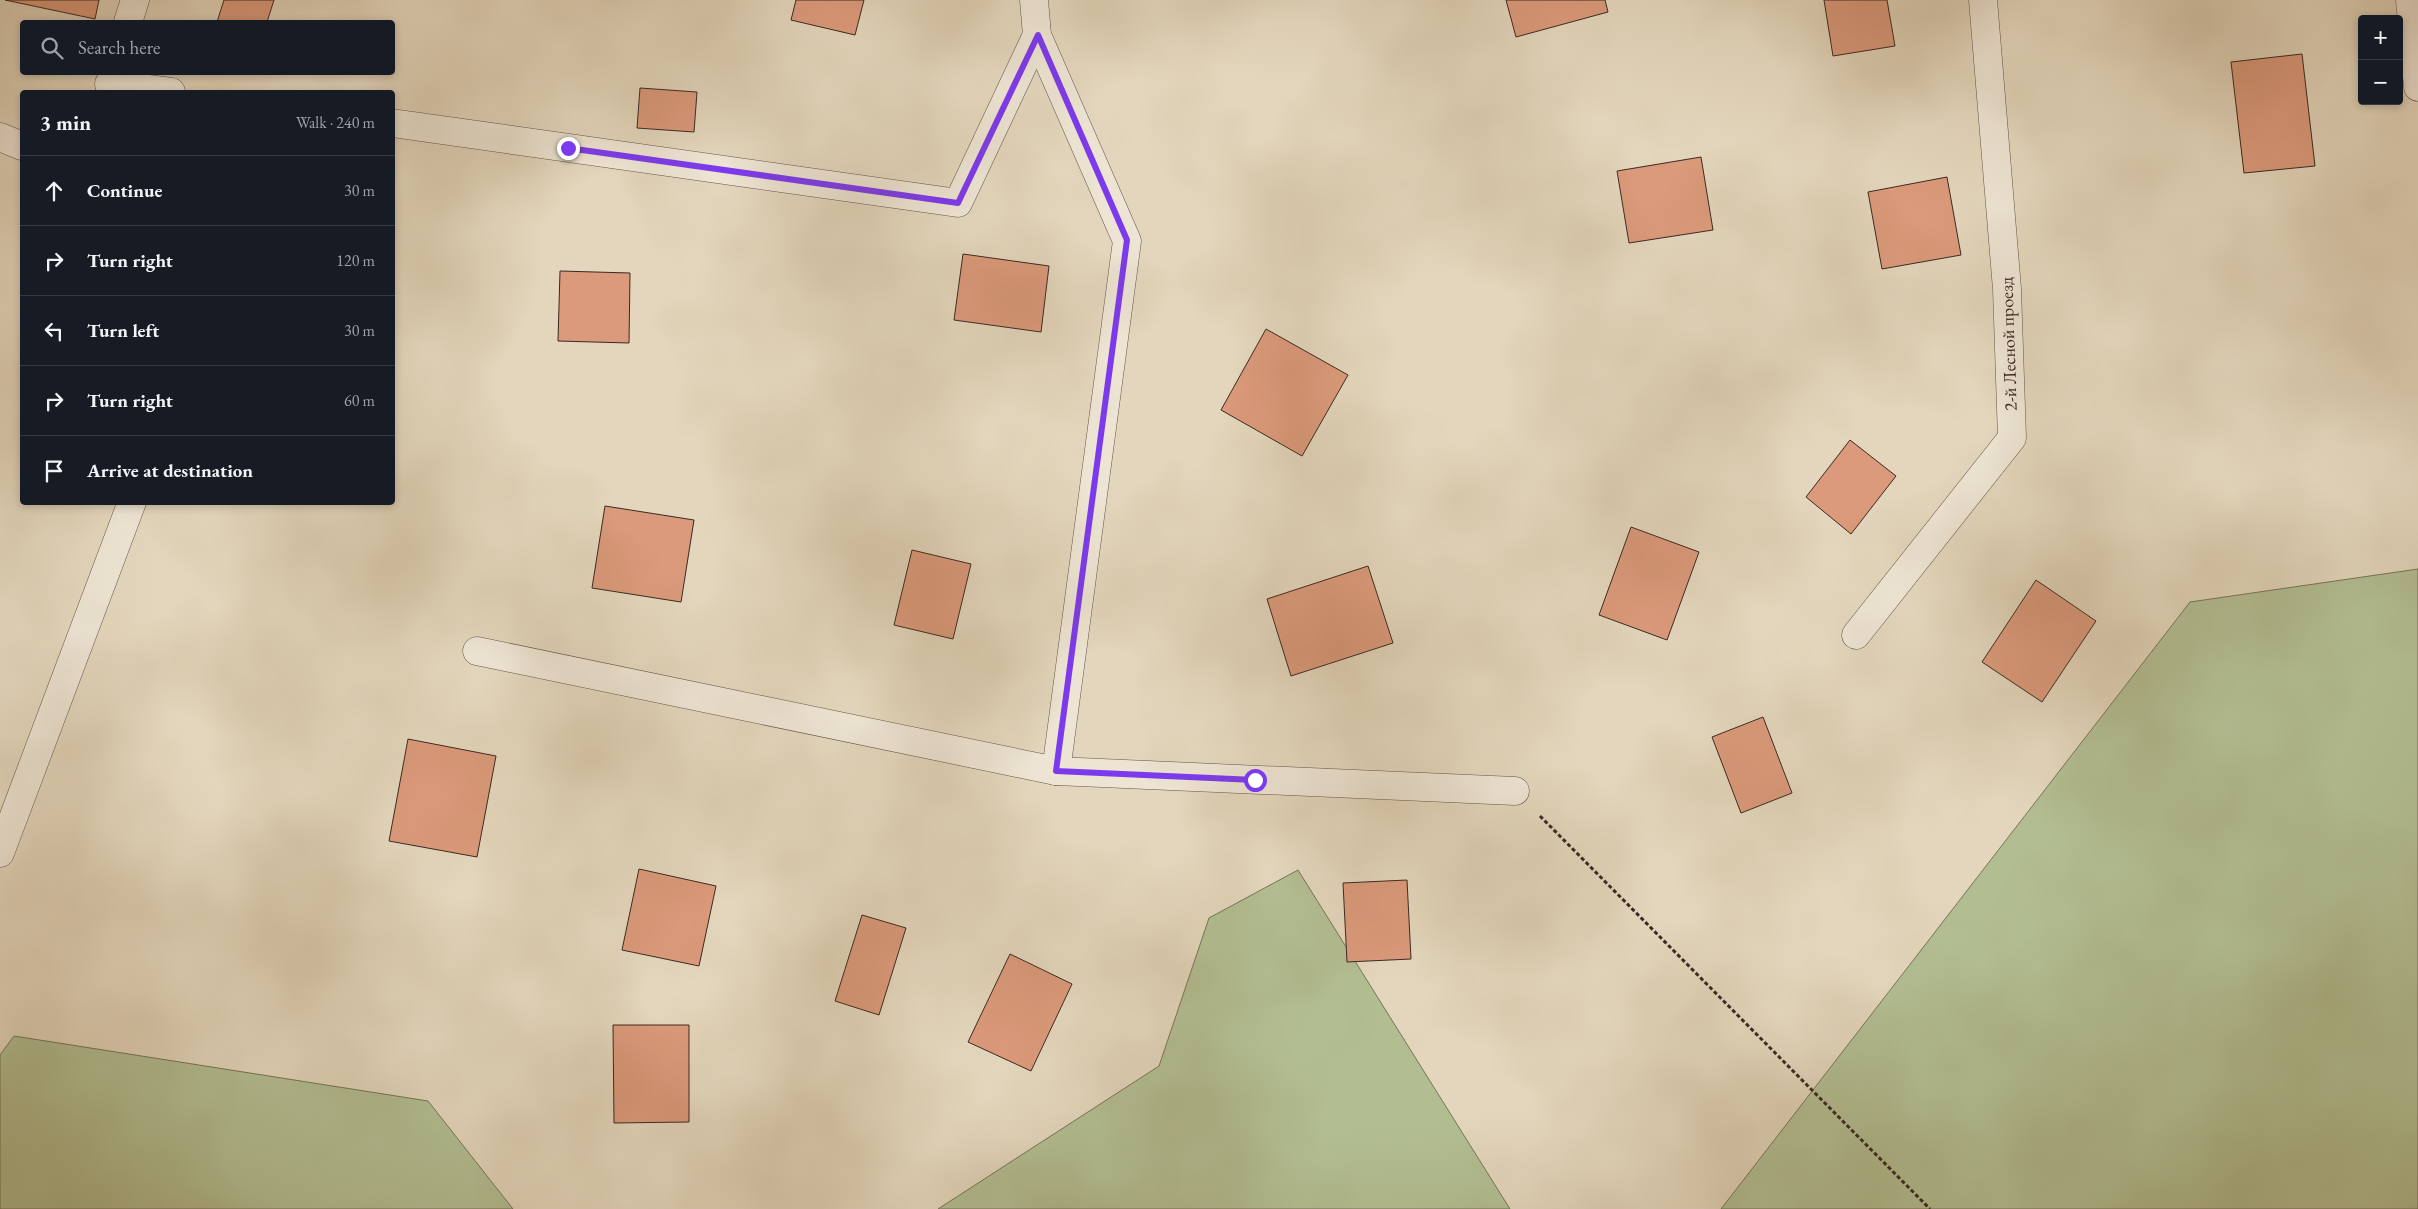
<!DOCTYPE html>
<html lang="en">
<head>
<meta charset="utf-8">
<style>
	:root { --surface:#171b24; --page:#20242c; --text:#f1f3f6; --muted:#9ea1a6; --line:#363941 }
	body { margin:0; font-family:"EB Garamond",serif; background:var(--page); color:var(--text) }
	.controls { position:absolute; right:15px; top:15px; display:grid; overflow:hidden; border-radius:5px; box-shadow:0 2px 8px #0003 }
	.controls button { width:45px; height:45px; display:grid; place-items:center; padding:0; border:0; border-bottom:1px solid var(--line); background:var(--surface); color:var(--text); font:25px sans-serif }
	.stop { position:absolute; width:15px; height:15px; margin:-11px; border:4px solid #7c3aed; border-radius:50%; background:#fff }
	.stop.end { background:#7c3aed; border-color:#fff; box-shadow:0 1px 5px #0008 }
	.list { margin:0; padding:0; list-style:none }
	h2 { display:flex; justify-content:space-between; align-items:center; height:65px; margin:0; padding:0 20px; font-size:21px }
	h2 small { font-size:16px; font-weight:400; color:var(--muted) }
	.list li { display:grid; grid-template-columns:32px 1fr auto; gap:15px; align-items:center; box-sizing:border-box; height:70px; padding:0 20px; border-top:1px solid var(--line) }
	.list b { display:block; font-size:19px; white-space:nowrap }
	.list em { font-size:16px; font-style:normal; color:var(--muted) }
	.icon { flex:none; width:28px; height:28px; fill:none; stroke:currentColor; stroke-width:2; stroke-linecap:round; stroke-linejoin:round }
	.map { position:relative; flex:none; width:2418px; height:1209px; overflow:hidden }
	.search { position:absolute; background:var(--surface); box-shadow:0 2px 8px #0003; left:20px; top:20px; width:375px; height:55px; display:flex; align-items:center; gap:12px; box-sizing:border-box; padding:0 18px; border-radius:5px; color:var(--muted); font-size:19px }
	.panel { position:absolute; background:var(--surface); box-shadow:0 2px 8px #0003; left:20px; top:90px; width:375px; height:415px; border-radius:5px }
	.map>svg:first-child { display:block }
</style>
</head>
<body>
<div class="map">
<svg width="2418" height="1209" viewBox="0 0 2418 1209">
	<rect width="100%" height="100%" fill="#e3d6bc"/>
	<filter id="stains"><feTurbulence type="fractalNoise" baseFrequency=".004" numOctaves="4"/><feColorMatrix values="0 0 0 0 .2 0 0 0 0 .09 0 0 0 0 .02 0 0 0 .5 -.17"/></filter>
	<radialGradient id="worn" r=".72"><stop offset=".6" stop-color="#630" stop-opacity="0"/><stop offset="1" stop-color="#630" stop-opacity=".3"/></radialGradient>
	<g fill="#b2be92" stroke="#76745a">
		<path d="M2418 569V1209H1721L2190 602Z"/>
		<path d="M1298 870 1510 1209H938L1159 1066 1209 918Z"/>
		<path d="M14 1036 428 1101 513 1209H0V1055Z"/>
	</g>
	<g fill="#db9a7b" stroke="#3a2922">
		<path d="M5 0H99L95 19Z"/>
		<path d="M224 0H274L267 22H217Z"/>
		<path d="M796 0H864L855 35 791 20Z"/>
		<path d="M1506 0H1605L1608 12 1516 37Z"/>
		<path d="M1824 0H1887L1895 46 1833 56Z"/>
		<path d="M2302 54 2315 166 2244 173 2231 62Z"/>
		<path d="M640 88 697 92 694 132 637 128Z"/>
		<path d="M1701 157 1713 230 1629 243 1617 171Z"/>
		<path d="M1947 177 1961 255 1882 269 1868 192Z"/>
		<path d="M963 254 1049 266 1041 332 954 320Z"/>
		<path d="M560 271 630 273 629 343 558 341Z"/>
		<path d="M1266 329 1348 375 1302 456 1221 410Z"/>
		<path d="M1850 440 1896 476 1851 534 1806 497Z"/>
		<path d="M605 506 694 520 681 602 592 588Z"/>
		<path d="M1631 527 1699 552 1667 640 1599 615Z"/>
		<path d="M912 550 971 564 953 639 894 625Z"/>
		<path d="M1368 566 1393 643 1291 676 1267 599Z"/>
		<path d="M2036 580 2096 621 2042 702 1982 662Z"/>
		<path d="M1763 717 1792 793 1741 813 1712 737Z"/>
		<path d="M408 739 496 756 477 857 389 841Z"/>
		<path d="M639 869 716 886 699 966 622 950Z"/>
		<path d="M1407 880 1411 959 1347 962 1343 883Z"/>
		<path d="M862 915 906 928 879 1015 835 1001Z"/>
		<path d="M1010 954 1072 984 1031 1071 968 1042Z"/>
		<path d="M613 1025H689V1122L614 1123Z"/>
	</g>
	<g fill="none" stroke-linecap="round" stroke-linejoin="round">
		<g stroke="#645448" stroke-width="29">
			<g id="minor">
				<path d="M1034 0 1037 35 1127 241 1056 771"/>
				<path d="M2410 0 2418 87"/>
				<path d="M128 22 135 0"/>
				<path d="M109 84 171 92"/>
				<path d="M392 123 958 203 1037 35"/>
				<path d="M0 137 22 146"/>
				<path d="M1856 635 2012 438 2007 289 1983 0"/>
				<path d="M477 651 1056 771 1515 791"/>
				<path d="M0 853 132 502"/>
			</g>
		</g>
		<path stroke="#3a2922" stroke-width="3" stroke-dasharray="4 2.5" stroke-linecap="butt" d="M1540 816 1930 1209"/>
		<use href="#minor" stroke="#ede4d3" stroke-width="28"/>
	</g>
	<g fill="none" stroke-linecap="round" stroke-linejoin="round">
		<path stroke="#7c3aed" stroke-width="6" d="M568 148 958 203 1038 35 1127 240 1056 771 1255 780"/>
	</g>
	<g text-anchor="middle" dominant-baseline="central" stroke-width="4.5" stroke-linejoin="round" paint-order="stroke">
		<g font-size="18" fill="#3a2922" stroke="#ede4d3">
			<text transform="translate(2008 344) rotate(-92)">2-й Лесной проезд</text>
		</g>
	</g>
	<rect width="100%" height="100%" filter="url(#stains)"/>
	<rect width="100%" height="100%" fill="url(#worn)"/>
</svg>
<div class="controls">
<button>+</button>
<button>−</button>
</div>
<div class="stop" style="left:1255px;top:780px"></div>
<div class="stop end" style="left:568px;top:148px"></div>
<div class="search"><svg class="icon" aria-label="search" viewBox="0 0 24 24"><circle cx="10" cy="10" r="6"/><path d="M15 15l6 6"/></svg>Search here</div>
<section class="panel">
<h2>3 min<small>Walk · 240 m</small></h2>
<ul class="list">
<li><svg class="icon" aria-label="ahead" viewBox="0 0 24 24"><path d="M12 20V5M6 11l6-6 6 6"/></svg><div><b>Continue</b></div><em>30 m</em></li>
<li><svg class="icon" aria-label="right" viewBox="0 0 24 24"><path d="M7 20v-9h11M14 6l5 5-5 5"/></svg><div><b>Turn right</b></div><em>120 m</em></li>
<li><svg class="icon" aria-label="left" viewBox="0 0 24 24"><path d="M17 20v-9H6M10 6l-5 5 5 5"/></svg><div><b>Turn left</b></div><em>30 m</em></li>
<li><svg class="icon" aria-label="right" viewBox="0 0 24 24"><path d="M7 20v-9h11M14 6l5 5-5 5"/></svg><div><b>Turn right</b></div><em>60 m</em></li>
<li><svg class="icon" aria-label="arrive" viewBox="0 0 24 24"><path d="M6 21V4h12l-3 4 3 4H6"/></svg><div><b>Arrive at destination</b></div></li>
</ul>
</section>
</div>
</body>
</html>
